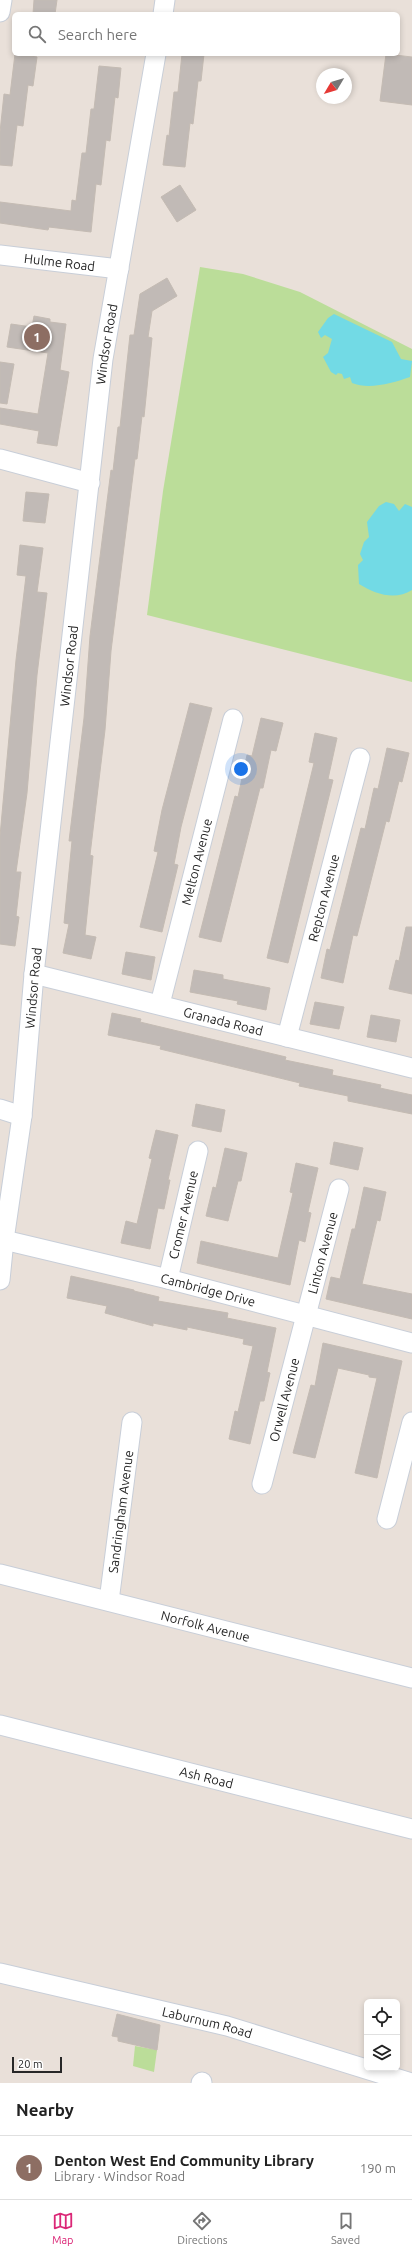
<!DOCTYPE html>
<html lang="en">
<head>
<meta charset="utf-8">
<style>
	:root { --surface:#fff; --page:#f2f2f2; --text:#222; --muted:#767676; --line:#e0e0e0; --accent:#db2777 }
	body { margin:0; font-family:Ubuntu,sans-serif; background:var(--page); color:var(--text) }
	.controls { position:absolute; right:12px; bottom:12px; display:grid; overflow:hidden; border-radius:6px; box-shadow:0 2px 6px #0003 }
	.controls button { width:36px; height:36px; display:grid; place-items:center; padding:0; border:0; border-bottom:1px solid var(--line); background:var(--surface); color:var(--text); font:20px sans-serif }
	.compass { position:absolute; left:316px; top:68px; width:36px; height:36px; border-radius:50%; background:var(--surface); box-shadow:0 2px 6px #0003; rotate:232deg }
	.scale { position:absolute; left:12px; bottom:10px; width:50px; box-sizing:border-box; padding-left:4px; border:2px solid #272727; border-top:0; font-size:11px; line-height:14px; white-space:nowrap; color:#272727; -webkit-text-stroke:3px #fff; paint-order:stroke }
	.you { position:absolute; left:241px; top:769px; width:14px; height:14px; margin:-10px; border:3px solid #fff; border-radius:50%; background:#1a73e8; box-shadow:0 0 0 6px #1a73e833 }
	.badge { display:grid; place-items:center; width:26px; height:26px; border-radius:50%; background:var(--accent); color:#fff; font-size:13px; font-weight:700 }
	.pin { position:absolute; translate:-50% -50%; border:2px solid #fff; box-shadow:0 1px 4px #0006 }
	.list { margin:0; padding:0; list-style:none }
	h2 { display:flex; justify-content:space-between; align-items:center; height:52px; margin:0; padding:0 16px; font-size:17px }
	h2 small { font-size:13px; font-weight:400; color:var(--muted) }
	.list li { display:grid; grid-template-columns:26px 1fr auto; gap:12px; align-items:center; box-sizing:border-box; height:64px; padding:0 16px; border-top:1px solid var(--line) }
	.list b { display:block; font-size:15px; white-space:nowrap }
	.list p { margin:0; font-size:13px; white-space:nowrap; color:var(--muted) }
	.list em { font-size:13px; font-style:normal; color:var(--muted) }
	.icon { flex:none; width:22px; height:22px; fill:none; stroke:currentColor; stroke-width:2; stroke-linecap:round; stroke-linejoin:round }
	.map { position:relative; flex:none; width:412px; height:2083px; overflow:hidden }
	.search { position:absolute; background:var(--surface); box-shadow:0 2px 6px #0003; left:12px; right:12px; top:12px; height:44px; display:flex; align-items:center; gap:10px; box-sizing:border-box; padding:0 14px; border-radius:6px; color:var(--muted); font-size:15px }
	.sheet { height:116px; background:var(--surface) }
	nav { display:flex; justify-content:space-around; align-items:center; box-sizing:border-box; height:56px; border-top:1px solid var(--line); background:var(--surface); font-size:11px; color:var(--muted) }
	nav a { display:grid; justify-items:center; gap:2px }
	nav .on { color:var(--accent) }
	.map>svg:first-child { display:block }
</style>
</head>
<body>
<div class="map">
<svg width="412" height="2083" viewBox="0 0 412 2083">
	<rect width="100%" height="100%" fill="#e9e0d9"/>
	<g fill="#bd9">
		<path d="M200 267 243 274 300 292 412 349V682L147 615 163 491Z"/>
		<path d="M135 2046 157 2050 154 2072 133 2066Z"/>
	</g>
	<g fill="#72dae5">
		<path d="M334 314 392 342 401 359 412 361 410 377C393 383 369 390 352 383L350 377 344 379 342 374 338 373 336 375 331 372 323 357 328 353 332 339 325 335 321 338 318 332 328 318Z"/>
		<path d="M386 502 394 504 399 511 405 504 412 507V590C395 601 375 594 359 584L358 565 363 560 360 554 364 542 369 537 367 522 379 506Z"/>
	</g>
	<g fill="#c1bab6" stroke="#c4bbb3">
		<path d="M34 0H57L55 14H33Z"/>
		<path d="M15 54 37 57 33 86 28 85 23 126 17 125 12 166 0 165V132L4 94 10 95Z"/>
		<path d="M182 54H204L201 81H198L193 124 190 123 185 167 163 165 167 135 169 136 174 92H178Z"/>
		<path d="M386 54 412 57V105L380 101Z"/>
		<path d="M99 66 121 68 118 98 115 97 110 141 106 140 101 185 96 184 91 232 49 227 48 230 0 223V202L71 211 72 200 76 201 82 153H86L91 109H94Z"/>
		<path d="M180 185 196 210 177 222 161 197Z"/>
		<path d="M167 278 177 296 152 311 148 337 152 338 144 417 142 416 137 459H135L111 651 105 730 90 855 93 856 85 935 96 937 91 959 63 953 69 924 64 923 72 841H69L84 718 90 636 111 470 113 471 118 427H120L130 335H134L140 294Z"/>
		<path d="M34 316 50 319V322L66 324 60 370 69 372 57 446 37 443 39 431 0 424V408L38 414 48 353 7 347 11 324 32 327Z"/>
		<path d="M0 362 14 364 7 404 0 403Z"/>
		<path d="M26 492 49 494 45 523 23 521Z"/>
		<path d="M20 545 43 548 37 592 47 593 37 675 27 793 16 872H21L16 916 19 917 15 946 0 944V836L16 660 26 576 17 575Z"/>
		<path d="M190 703 212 708 181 827 174 864 178 865 162 932 140 927 158 852 154 851 162 810Z"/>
		<path d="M261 718 283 723 276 751 271 750 263 788H260L221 942 199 937 235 796 238 797 247 755 252 756Z"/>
		<path d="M315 733 337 738 328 779 333 780 288 963 267 958 314 763 309 762Z"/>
		<path d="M387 748 409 753 402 782 399 781 389 822 386 821 357 936 353 935 343 983 321 978 327 949 330 950 361 828 365 829 374 788 378 789Z"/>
		<path d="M406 927H412V994L389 989 396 960 399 961Z"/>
		<path d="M126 952 155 957 151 980 122 974Z"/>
		<path d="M194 970 223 975V979L270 988 266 1010 237 1004 238 1001 190 992Z"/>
		<path d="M315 1002 344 1007 339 1029 310 1024Z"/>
		<path d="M112 1013 141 1019 140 1022 286 1057 285 1060 333 1070 332 1075 381 1085 380 1088 412 1095V1114L348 1101V1096L299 1086 300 1083 160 1049 161 1046 108 1035Z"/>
		<path d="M371 1015 400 1020 396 1042 367 1037Z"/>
		<path d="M196 1104 225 1110 221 1132 192 1126Z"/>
		<path d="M156 1130 178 1135 168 1180H170L164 1209 158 1208 150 1249 121 1243 126 1221 137 1224 152 1159 149 1158Z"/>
		<path d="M334 1142 363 1148 358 1170 330 1164Z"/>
		<path d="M225 1148 247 1153 241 1181H238L228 1221 206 1216 213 1187 216 1188Z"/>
		<path d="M296 1163 318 1168 308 1212 311 1213 305 1242 299 1240 290 1285 197 1263 201 1241 278 1258 293 1193 290 1192Z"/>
		<path d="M364 1187 386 1192 380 1221 377 1220 362 1284 412 1294V1319L326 1299 331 1277 340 1279 352 1229H355Z"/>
		<path d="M71 1276 134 1290V1291L159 1297 158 1301 228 1313 227 1318 276 1328 267 1372 270 1373 264 1401H260L250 1444 229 1439 235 1411 238 1412 253 1346 243 1344 244 1339 187 1327V1330L153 1323V1326L105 1313 107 1306 67 1298Z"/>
		<path d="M323 1343 402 1361 377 1478 355 1473 377 1378 369 1377V1375L338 1368 315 1458 293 1453 311 1385 315 1386Z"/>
		<path d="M117 2014 160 2025 157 2050 118 2041V2037L112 2036Z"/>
	</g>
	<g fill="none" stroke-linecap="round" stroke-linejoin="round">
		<g stroke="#c8ced8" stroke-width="21">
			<g id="street">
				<path d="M0 12 2 0"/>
				<path d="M163 14 165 0"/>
				<path id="s1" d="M0 255 119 269"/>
				<path d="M0 459 90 483"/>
				<path id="s2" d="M34 974 412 1068"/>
				<path id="s3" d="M160 1004 233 719"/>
				<path id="s4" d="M287 1037 360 758"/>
				<path d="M0 1109 22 1116"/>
				<path id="s5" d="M4 1240 168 1279 412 1343"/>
				<path id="s6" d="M168 1279 198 1151"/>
				<path id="s7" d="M0 1280 4 1240 22 1116 34 974 103 359 156 54"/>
				<path id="s8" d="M262 1484 339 1189"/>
				<path d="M387 1519 412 1422"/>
				<path id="s9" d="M0 1574 412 1678"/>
				<path id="s10" d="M109 1601 132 1422"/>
				<path id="s11" d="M0 1725 412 1829"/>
				<path id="s12" d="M0 1973 227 2026 411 2083"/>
				<path d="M201 2083 202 2082"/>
			</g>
		</g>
		<use href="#street" stroke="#fff" stroke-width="19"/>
	</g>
	<g text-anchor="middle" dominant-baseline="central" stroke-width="3.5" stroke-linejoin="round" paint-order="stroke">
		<g font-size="13" fill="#272727" stroke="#fff">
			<text stroke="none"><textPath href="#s1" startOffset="60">Hulme Road</textPath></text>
			<text stroke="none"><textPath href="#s7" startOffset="942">Windsor Road</textPath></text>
			<text stroke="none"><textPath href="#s7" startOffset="618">Windsor Road</textPath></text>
			<text stroke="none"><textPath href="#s3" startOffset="147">Melton Avenue</textPath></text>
			<text stroke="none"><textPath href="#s4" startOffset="144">Repton Avenue</textPath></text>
			<text stroke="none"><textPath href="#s7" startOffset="294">Windsor Road</textPath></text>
			<text stroke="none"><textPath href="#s2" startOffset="195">Granada Road</textPath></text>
			<text stroke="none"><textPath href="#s6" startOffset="66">Cromer Avenue</textPath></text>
			<text stroke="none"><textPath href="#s8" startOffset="239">Linton Avenue</textPath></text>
			<text stroke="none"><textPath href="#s5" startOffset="210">Cambridge Drive</textPath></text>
			<text stroke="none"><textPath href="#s8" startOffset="87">Orwell Avenue</textPath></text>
			<text stroke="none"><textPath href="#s10" startOffset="90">Sandringham Avenue</textPath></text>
			<text stroke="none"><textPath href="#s9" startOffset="212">Norfolk Avenue</textPath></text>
			<text stroke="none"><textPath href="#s11" startOffset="213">Ash Road</textPath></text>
			<text stroke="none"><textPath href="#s12" startOffset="213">Laburnum Road</textPath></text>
		</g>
	</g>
</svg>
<div class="controls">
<button><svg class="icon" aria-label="locate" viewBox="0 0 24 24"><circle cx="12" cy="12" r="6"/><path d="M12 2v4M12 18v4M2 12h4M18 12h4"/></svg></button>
<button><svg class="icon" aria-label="layers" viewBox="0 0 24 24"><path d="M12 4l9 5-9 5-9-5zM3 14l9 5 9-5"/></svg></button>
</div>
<svg class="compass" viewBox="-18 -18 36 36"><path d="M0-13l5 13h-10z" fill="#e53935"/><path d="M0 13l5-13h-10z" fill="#767676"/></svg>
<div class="scale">20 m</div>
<div class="you"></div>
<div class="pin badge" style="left:37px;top:337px;background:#8d6e63">1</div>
<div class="search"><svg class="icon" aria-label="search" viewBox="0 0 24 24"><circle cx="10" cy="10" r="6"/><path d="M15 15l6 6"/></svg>Search here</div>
</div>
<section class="sheet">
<h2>Nearby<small></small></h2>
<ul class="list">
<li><span class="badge" style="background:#8d6e63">1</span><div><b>Denton West End Community Library</b><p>Library · Windsor Road</p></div><em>190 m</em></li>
</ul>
</section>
<nav>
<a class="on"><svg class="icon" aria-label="map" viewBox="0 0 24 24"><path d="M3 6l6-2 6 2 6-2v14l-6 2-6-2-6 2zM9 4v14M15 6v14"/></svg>Map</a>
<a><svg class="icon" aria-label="directions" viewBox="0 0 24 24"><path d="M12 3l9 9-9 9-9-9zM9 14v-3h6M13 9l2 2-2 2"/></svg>Directions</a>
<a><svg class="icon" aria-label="saved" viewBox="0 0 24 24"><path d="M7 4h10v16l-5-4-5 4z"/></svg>Saved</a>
</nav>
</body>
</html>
